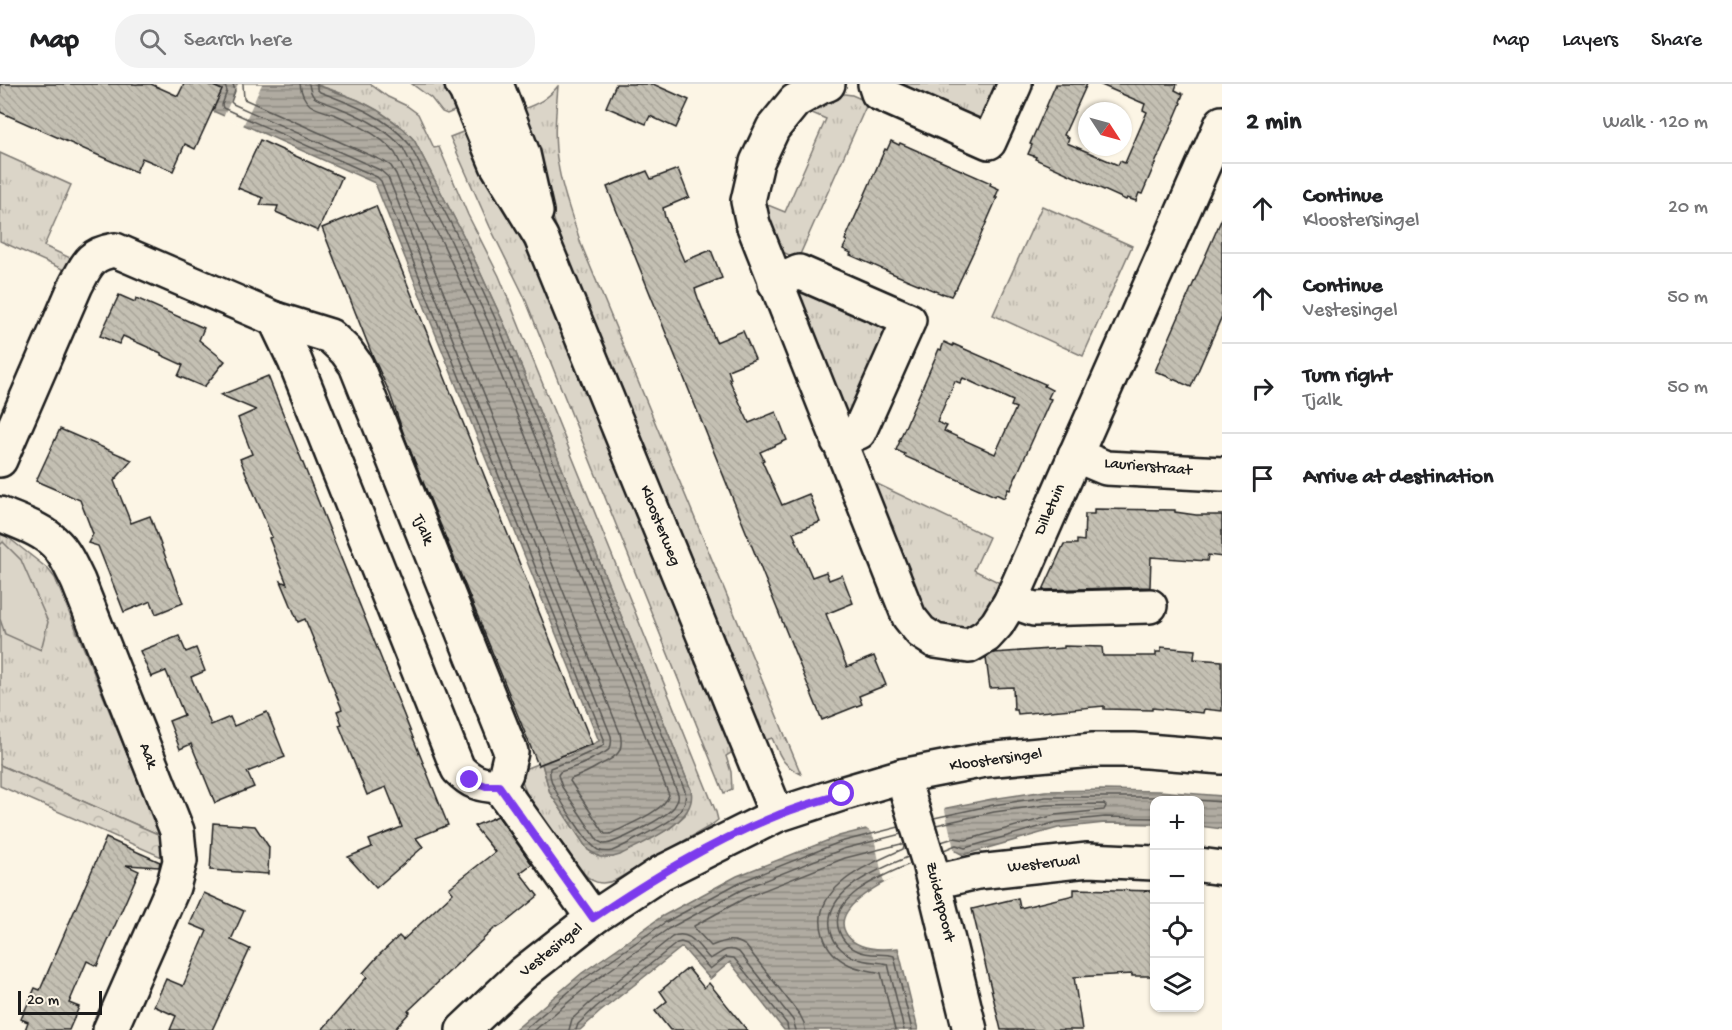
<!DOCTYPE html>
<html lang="en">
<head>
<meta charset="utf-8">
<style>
	:root { --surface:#fff; --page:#f2f2f2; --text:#202124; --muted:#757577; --line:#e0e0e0 }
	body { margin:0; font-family:"Gochi Hand",sans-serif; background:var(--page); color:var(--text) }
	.controls { position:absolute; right:18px; bottom:18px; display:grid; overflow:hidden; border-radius:12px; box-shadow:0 2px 4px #0004 }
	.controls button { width:54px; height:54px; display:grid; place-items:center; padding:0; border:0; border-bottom:2px solid var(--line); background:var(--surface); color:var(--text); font:30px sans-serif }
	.compass { position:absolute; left:1078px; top:18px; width:54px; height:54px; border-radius:50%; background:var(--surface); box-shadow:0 2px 4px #0004; rotate:126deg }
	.scale { position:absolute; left:18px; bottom:15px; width:84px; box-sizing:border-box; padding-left:6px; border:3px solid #1c1c1c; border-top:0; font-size:16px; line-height:21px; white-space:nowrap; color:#1c1c1c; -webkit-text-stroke:4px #fcf5e5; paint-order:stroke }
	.stop { position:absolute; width:18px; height:18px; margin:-14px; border:4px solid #7c3aed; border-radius:50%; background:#fff }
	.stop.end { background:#7c3aed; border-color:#fff; box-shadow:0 2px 6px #0008 }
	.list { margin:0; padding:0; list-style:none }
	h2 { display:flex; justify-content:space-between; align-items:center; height:78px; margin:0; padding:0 24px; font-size:26px }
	h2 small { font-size:20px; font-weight:400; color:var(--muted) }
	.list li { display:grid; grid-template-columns:39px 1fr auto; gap:18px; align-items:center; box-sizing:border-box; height:90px; padding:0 24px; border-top:2px solid var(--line) }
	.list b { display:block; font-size:22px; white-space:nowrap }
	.list p { margin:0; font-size:20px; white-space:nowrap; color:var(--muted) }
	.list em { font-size:20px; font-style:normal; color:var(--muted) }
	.icon { flex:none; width:33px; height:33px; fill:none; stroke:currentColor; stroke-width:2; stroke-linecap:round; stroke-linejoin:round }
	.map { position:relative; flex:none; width:1222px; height:946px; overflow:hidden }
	header { display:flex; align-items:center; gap:36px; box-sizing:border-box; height:84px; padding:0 30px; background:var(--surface); border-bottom:2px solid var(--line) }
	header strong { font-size:28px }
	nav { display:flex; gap:33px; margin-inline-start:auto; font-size:21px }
	.search { width:420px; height:54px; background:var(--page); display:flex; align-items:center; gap:15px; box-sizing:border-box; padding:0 21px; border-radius:24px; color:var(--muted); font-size:22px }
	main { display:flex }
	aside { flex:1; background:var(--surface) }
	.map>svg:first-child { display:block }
</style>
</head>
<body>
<header>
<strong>Map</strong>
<div class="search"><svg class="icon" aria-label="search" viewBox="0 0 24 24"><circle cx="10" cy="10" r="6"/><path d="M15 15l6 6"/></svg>Search here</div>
<nav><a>Map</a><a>Layers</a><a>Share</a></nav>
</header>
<main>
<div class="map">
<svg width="1222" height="946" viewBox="0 0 1222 946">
	<defs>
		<pattern id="grass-tufts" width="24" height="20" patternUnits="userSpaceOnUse" patternTransform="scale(1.5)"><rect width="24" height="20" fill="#dbd5c8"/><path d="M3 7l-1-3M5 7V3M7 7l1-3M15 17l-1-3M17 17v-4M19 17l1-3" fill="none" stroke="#bbb6ab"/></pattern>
		<pattern id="forest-crowns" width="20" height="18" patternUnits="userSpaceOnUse" patternTransform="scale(1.5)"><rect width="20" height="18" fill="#dbd5c8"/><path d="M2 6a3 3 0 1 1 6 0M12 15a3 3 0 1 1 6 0" fill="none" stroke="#bbb6ab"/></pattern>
		<pattern id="water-rules" width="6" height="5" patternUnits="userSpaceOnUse" patternTransform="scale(1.5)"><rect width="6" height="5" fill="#b0aba1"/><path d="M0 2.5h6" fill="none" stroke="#8e8a82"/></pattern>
		<pattern id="building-back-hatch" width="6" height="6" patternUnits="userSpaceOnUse" patternTransform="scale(1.5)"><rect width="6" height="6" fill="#c4c0b3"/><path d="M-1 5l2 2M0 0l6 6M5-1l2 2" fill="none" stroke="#a8a499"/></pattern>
	</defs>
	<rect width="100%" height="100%" fill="#fcf5e5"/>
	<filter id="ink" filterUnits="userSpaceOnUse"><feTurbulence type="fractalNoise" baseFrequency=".0167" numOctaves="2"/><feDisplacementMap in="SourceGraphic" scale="12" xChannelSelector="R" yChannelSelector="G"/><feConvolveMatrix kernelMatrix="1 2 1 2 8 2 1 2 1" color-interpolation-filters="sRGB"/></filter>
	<g filter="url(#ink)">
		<g fill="url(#grass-tufts)" stroke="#7c7872" stroke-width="1.5">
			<path d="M314 0H370L388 13 407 22 418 30 434 64 439 63 468 131 499 192 716 728 718 736 710 742 616 796C601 802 591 799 581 786L527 711 522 697 524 685 537 680 538 682 542 680 550 709 588 766 597 772 613 773 670 744 685 731 691 706 505 242 463 151 414 56C389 27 350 11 314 0Z"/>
			<path d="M412 0H447L464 23 447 30 442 28 431 14Z"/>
			<path d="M892 0H1005L985 47Z"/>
			<path d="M558 2C556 27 553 55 558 80 562 108 573 134 581 160L801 690C782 681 780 672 772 654L761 658 563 164 534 74 516 28C535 20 545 18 558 2Z"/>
			<path d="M837 9 852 11 868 18 798 175 776 165 763 119 785 128 826 35 805 26Z"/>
			<path d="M473 44C497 106 527 165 554 226L734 667 726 672 731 688 732 705 724 709 524 212 490 143 450 53Z"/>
			<path d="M0 69 71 101 44 162 77 177 71 189 0 157Z"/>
			<path d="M1042 122 1132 162 1083 272 993 231Z"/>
			<path d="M802 204 891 243 849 332 843 331 797 208Z"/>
			<path d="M871 397 989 453 974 486 1006 502 973 548 948 549 925 534Z"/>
			<path d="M0 447 48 485 55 494 160 751 0 681Z"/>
		</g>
		<path fill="url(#forest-crowns)" stroke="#7c7872" stroke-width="1.5" d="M0 681 160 751 165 763 164 774 0 702Z"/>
		<path fill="#dbd5c8" stroke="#7c7872" stroke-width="1.5" d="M3 458 21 476 48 538 41 566 5 550 0 535V461Z"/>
		<g fill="url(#water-rules)" stroke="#75726c" stroke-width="1.5">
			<path d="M209 0H314L358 16 377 26 404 45 414 56 463 151 505 242 691 706C698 739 643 758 620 771L613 773H600L588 766 550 709 542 680 564 671 566 673 599 657 375 99 213 27 222 6Z"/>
			<path d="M1101 706 1159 707 1222 712V745L1200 742V716H1154V740L1105 739 1058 744 963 771 956 767C933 777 821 814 847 851 858 867 882 866 898 864L918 946H784L730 878 710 895 682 863 600 928 580 946H515L582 889 618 864 661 833 737 792 839 752 947 724 992 715 1045 707Z"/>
		</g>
		<g fill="#fcf5e5">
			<path d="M238 0H262L243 42 223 34Z"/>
			<path d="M944 722 955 769 884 799 874 754 871 748 864 743Z"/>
		</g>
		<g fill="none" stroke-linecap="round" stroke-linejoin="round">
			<g stroke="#575551" stroke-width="1.5">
				<path d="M224 0 227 7 222 21 223 24 377 93 381 97 604 655V660L601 663 569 678 563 679 550 684C549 691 552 700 556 707 561 718 588 761 598 766 603 768 607 768 612 767 622 763 632 757 642 752 659 743 690 731 685 707L500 245 458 153 409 60C387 33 352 20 320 8L317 5V0"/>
				<path d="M233 0 235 7 231 18 233 20 380 86 388 93 611 652C614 669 603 668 592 675 581 682 571 684 560 688L558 691 562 703 598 757 604 760C616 760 666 733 674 723 677 718 679 715 678 710L493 248 451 157 403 64C387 45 363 33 340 24 332 20 320 18 314 13 310 9 310 5 309 0"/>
				<path d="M243 0 244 15 385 78 391 82 396 90 620 649C625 670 614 674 598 682 590 687 581 691 571 695L570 697 605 750H610C625 742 664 728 669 711L485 251 443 160 395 69C380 51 357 40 336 31 328 28 317 26 310 21 303 15 301 8 300 0"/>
				<path d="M934 734 993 721 1046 713H1158L1222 718"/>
				<path d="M936 741 994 728 1046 721 1104 720 1106 722 1104 726 1055 731 966 756 954 754 941 758"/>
				<path d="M944 766 956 761 965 764 1057 738 1105 733 1154 734"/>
				<path d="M910 780C887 790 827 812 839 847 842 856 849 863 858 867 869 872 882 869 894 872L912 946"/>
				<path d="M524 946 585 894 664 839 740 798 840 758 899 743"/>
				<path d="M535 946 590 900 668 845 743 805 843 765 901 750"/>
				<path d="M569 946 572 935 591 918 672 853C690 844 699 864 710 875 721 870 726 861 739 868L793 936 796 946"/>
				<path d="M576 946 578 940 596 923 677 859 681 858 687 860 710 885 726 873 734 874 787 940 788 946"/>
				<path d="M805 946 804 939 800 931 746 862C733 853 724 857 711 862L695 845 694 842 747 813 845 774 901 760 904 762 903 765C870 780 808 804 823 851 827 865 837 875 850 881 860 886 871 886 881 889L895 946"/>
				<path d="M904 946 888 880C878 877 866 879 856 874 844 870 834 860 831 848 820 807 880 785 908 773"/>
			</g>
		</g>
		<g fill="url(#building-back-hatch)" stroke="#1c1c1c" stroke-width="1.5" fill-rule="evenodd">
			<path d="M0 0H151L178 12 184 0H208L222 6 195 65 185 60 173 87 142 74 136 88 0 28Z"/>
			<path d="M616 0H653L689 16 676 44 650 32 646 40 606 23Z"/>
			<path d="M1056 0H1087L1064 51 1069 54 1067 59 1118 81 1120 77 1125 79 1147 28 1143 26 1145 20 1099 0H1177L1175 6 1183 10 1180 18 1181 19 1142 110 1139 109 1136 117 1127 114 1126 116 1035 75 1036 73 1028 70 1032 61 1030 60Z"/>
			<path d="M260 56 342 93 318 147 276 128 278 122 260 121 263 114 238 104Z"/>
			<path d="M891 57 899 61 900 59 945 79 991 99 990 101 999 105 995 114H997L977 160 956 205H955L951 212 942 209V210L896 191 850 171 851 169 843 165 847 157 845 156 885 65 887 66Z"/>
			<path d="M678 85 689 113 663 124 665 133 684 177 711 166 722 194 695 205 698 214 716 258 743 247 755 275 728 286 731 295H729L749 339 776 328 787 356 760 368 764 376 762 377 782 421 809 410 820 438 793 449 812 493 826 488 829 496 842 491 853 519 826 530 847 583 874 572 886 601 859 612 862 620 822 636 607 103 647 87 651 95Z"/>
			<path d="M376 122 592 660 538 681 404 351 390 310 371 268 322 144Z"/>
			<path d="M1222 134V232L1191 303 1155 287Z"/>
			<path d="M119 211 135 218 136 214 204 244 199 256 225 277 204 303 178 292 183 281 161 271V269L123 252 119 260 100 252Z"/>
			<path d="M944 258 953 262V260L1045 300 1044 302 1052 306 1048 314 1051 315 1010 406 1008 405 1004 414 996 410 995 412 904 372 905 370 896 366 900 357H899L939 265 941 266ZM963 294 1013 317 1011 322 1016 324 995 370 944 347 947 342 937 338 955 297 960 299Z"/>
			<path d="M268 292 448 741 416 754 423 763 376 804 348 773 372 763 369 756 402 743 386 703 367 711 339 641 342 640 337 627 342 625 305 535 298 538 281 497 287 500 269 454 272 453 240 375 252 370 238 334 256 326 221 311Z"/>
			<path d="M60 345 132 376 114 397 131 439 150 432 183 519 156 530 151 517 124 528 98 462 88 459 93 450 80 416 36 397Z"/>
			<path d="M1094 425 1175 426V428L1196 431H1222V473L1208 471 1207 477 1151 473 1150 503 1043 506 1064 460H1077V456L1084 457 1085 430H1094Z"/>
			<path d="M179 552 186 568 196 564 205 587 191 593 211 641 230 633 234 642 267 628 285 673 247 688 254 703 215 719 191 660 180 665 169 637 184 631 166 587 151 593 140 567Z"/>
			<path d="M1064 562 1102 563 1103 572H1156V568H1161V563L1195 566 1194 575 1222 577V627L1204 625 1203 629 1152 624V626L1104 625V622L1018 630 1017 626H1014L1013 603 990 604 986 574 993 569 1064 564Z"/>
			<path d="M498 732 532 780 520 789 538 812 505 839 497 844 496 843 408 927 410 928 394 946H322L367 893 363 889 379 871 399 852 403 856 453 809 449 804 495 768 474 742Z"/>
			<path d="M213 739 255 742 269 763 268 790 210 786Z"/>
			<path d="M106 754 160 778 159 783 126 781 139 787 97 882 87 877 69 919 79 923 69 946H25L28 938 21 935 35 904 40 906Z"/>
			<path d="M1074 805 1155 807V892H1132V890L1074 893 1082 946H1001L972 825 1018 814 1020 824 1074 811Z"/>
			<path d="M204 809 244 827 231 856 250 865 212 946H170L176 932 154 922 166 895 183 902 207 847 190 840Z"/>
			<path d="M688 884 704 904 709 899 747 946H670L655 927 667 917 660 907Z"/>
		</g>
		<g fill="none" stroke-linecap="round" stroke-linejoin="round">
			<g stroke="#1c1c1c" stroke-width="38">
				<g id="minor">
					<path d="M462 0 466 6 497 81 541 153 777 731"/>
					<path d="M496 0 523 70 536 128"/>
					<path d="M828 0 820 3 795 17 773 44 757 78 748 117 753 140 909 533 921 548 935 557 969 562 986 552 997 540 1011 517 1222 39"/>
					<path d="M875 0 878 9 989 58 1015 0"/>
					<path d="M775 199 799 188 909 236 859 348 838 357"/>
					<path d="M275 235 295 277 458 685C471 698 479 701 499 702"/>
					<path d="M1075 371 1106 384 1222 390"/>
					<path d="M0 376 76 201C87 180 90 170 115 166L275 235 330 252 346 267 356 281 511 668 506 689 499 702"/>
					<path d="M0 430C18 438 42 445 56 460 66 470 72 485 78 497L177 747 180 777 173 803 110 946"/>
					<path d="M1011 517 1034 525 1150 522"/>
					<path d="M902 692 929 779 970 946"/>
					<path d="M499 702 593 834"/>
					<path d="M1200 781 1222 784"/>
					<path d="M934 798 978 788 1088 776 1154 779"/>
					<path d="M463 946 522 890 593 834 661 789 777 731 841 710 902 692 985 676 1093 666H1134L1222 673"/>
				</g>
			</g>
			<use href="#minor" stroke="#fcf5e5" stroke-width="33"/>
		</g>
	</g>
	<g fill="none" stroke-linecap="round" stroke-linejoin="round" filter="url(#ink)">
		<path stroke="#7c3aed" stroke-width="8" d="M470 696 486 702H499L593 834C651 795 711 758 776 732 797 723 820 717 842 710"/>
	</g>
	<g text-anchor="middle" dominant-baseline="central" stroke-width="6" stroke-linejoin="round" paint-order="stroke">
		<g font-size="16" fill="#1c1c1c" stroke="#fcf5e5">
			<text transform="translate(1148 384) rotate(5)">Laurierstraat</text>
			<text transform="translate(1051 426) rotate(-66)">Dilletuin</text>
			<text transform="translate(659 442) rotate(68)">Kloosterweg</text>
			<text transform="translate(422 446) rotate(68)">Tjalk</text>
			<text transform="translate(147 672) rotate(68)">Aak</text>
			<text transform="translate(996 677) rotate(-8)">Kloostersingel</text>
			<text transform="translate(1044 781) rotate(-6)">Westerwal</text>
			<text transform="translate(939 818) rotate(76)">Zuiderpoort</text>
			<text transform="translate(552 867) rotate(-39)">Vestesingel</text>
		</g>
	</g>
</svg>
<div class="controls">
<button>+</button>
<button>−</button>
<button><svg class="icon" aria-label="locate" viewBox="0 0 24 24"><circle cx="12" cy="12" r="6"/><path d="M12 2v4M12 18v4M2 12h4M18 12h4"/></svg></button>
<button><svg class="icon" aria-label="layers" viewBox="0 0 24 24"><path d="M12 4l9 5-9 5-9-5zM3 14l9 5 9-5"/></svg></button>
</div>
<svg class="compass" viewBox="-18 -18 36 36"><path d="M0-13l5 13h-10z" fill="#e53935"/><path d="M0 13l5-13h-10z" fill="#757577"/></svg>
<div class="scale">20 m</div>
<div class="stop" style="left:842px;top:710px"></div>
<div class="stop end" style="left:470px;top:696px"></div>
</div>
<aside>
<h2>2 min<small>Walk · 120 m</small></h2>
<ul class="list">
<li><svg class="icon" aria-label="ahead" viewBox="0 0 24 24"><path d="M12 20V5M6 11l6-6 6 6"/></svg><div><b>Continue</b><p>Kloostersingel</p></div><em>20 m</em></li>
<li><svg class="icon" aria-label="ahead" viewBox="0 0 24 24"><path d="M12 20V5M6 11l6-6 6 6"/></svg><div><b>Continue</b><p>Vestesingel</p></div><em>50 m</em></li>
<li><svg class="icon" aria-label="right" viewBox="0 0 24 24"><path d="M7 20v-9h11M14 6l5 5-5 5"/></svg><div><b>Turn right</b><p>Tjalk</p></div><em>50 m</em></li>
<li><svg class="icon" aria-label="arrive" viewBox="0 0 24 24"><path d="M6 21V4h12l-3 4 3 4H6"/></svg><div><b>Arrive at destination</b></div></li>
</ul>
</aside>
</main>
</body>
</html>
